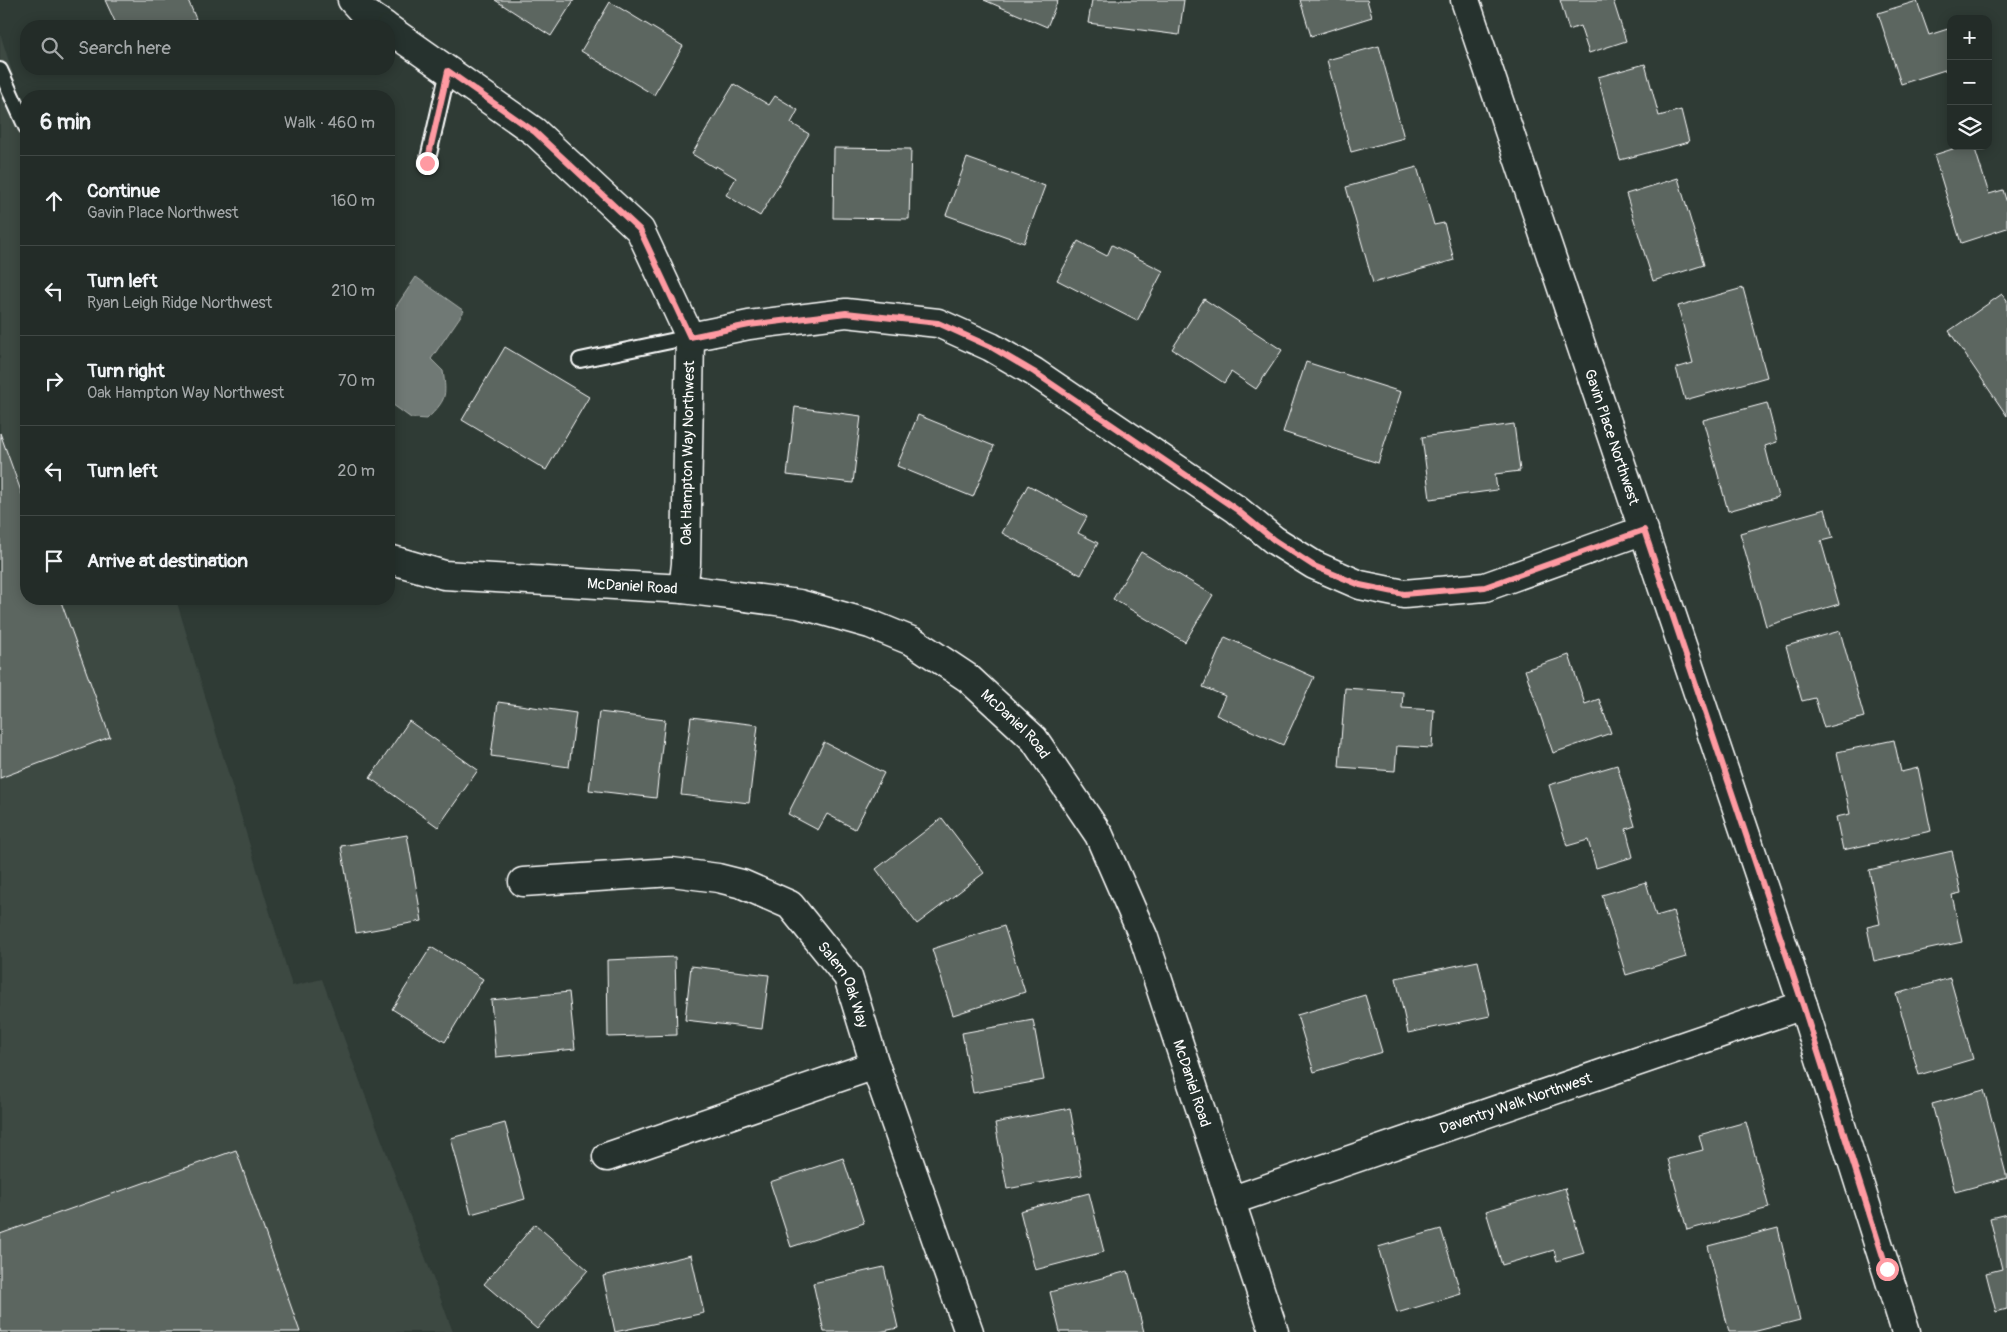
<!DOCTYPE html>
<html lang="en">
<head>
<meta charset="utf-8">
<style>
	:root { --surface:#232c28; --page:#2b3430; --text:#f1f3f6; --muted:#a3a7a8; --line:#404845 }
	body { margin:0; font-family:Pangolin,sans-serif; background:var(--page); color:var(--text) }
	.controls { position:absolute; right:15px; top:15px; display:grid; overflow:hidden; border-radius:10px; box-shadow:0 2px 12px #0003 }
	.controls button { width:45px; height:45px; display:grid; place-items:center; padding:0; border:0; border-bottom:1px solid var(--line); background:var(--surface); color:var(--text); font:25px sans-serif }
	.stop { position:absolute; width:15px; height:15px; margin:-11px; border:4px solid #ff9aa2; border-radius:50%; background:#fff }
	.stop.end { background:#ff9aa2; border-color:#fff; box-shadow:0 1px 5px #0008 }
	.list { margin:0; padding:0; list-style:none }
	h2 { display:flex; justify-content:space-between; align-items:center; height:65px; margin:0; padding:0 20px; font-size:21px }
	h2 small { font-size:16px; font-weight:400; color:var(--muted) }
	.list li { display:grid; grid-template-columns:32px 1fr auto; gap:15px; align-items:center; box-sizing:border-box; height:90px; padding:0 20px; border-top:1px solid var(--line) }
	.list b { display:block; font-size:19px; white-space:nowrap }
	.list p { margin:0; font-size:16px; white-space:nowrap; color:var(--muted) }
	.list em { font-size:16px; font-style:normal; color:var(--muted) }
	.icon { flex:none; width:28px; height:28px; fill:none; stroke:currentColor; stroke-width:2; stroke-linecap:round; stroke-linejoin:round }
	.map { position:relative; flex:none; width:2007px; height:1332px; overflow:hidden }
	.search { position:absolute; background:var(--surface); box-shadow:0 2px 12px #0003; left:20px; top:20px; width:375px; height:55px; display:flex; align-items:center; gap:12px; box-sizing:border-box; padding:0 18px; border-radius:20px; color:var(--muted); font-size:19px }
	.panel { position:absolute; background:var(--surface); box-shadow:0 2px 12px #0003; left:20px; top:90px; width:375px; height:515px; border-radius:20px }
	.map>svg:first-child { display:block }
</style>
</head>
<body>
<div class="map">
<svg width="2007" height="1332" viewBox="0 0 2007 1332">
	<rect width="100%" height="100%" fill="#2f3b35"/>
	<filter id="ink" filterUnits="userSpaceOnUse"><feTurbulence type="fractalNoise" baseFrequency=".02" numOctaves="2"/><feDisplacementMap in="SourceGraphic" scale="10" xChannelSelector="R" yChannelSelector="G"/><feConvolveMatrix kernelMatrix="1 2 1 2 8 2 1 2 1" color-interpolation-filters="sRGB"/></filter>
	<g filter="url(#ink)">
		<path fill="#3c4842" d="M0 33 26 116V599H176L292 986 322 979 453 1332H0Z"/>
		<path fill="#707975" stroke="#a9afac" d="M416 277 464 311 431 359 443 371C447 397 446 400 427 419L411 418 389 402V317Z"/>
		<g fill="#5b6661" stroke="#fff">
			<path d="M105 0H188L196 19 179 26H117Z"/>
			<path d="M495 0H574L551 36Z"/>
			<path d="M984 0H1058L1047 27Z"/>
			<path d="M1092 0H1184L1179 35 1088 23Z"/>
			<path d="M1300 0H1367L1372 17 1311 36Z"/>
			<path d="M1560 0H1613L1626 41 1589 53 1580 26 1569 30Z"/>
			<path d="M1917 1 1929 35 1951 28V68L1901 84 1878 13Z"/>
			<path d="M610 2 683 46 654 95 581 51Z"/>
			<path d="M1379 46 1404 138 1351 152 1327 60Z"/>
			<path d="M1645 64 1659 116 1681 110 1689 142 1620 160 1598 77Z"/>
			<path d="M734 84 769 105 775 96 798 110 791 123 809 134 760 216 726 195 736 178 716 166 715 168 692 154Z"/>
			<path d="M1962 146H1974L1989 194 2003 190 2007 203V228L1961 243 1934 155Z"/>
			<path d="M834 148 911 149 909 219 833 218Z"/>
			<path d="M967 158 1045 186 1024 243 946 215Z"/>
			<path d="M1417 167 1434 225 1444 223 1454 260 1373 283 1346 187Z"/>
			<path d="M1678 178 1704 265 1653 281 1626 194Z"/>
			<path d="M1078 241 1107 256 1112 245 1163 271 1137 321 1057 280Z"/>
			<path d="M1743 288 1767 377 1685 400 1676 368 1693 363 1678 306Z"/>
			<path d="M2002 294 2007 300V416L1949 331Z"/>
			<path d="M1204 299 1282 350 1256 389 1231 372 1224 383 1172 349Z"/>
			<path d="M505 347 589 397 546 470 462 420Z"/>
			<path d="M1306 362 1401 392 1378 463 1283 432Z"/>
			<path d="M1767 403 1777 442 1765 446 1778 497 1728 511 1703 420Z"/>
			<path d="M795 407 861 416 853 483 787 475Z"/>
			<path d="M918 415 994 446 973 497 897 466Z"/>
			<path d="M1514 424 1520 471 1495 474 1497 490 1430 499 1422 437Z"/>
			<path d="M0 433 26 505V599H60L110 737 0 778Z"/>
			<path d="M1028 485 1087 517 1078 533 1098 543 1081 575 1002 533Z"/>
			<path d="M1825 509 1833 538 1821 541 1839 604 1766 626 1740 533Z"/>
			<path d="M1141 552 1213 595 1185 642 1113 599Z"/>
			<path d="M1840 631 1864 717 1824 728 1815 698 1802 701 1786 646Z"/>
			<path d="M1225 637 1314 677 1283 745 1216 715 1225 696 1203 687Z"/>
			<path d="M1569 655 1585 704 1599 699 1611 733 1553 753 1525 670Z"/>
			<path d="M1345 688 1403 692 1402 708 1434 710 1432 748 1397 746 1395 771 1339 767Z"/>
			<path d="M498 702 576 713 569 767 491 756Z"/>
			<path d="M599 712 665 720 656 798 589 790Z"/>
			<path d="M691 717 758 725 749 803 681 795Z"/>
			<path d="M409 721 478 770 438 827 370 778Z"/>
			<path d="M1894 740 1901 772 1918 768 1931 831 1843 850 1836 817 1850 814 1837 752Z"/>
			<path d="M824 742 884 773 855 829 827 814 818 830 788 814Z"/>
			<path d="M1617 765 1635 826 1626 829 1633 857 1596 868 1588 840 1567 846 1549 785Z"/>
			<path d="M942 818 984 873 917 924 876 869Z"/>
			<path d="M407 835 422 921 356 933 341 846Z"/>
			<path d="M1952 851 1961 893 1952 895 1962 942 1874 961 1867 927 1880 924 1869 870Z"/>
			<path d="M1646 882 1656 916 1673 911 1686 957 1626 975 1602 895Z"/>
			<path d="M1004 926 1025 992 953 1015 932 949Z"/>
			<path d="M431 947 483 979 445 1042 392 1009Z"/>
			<path d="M675 957 677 1035 608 1037 607 960Z"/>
			<path d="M1478 961 1490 1016 1408 1033 1396 978Z"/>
			<path d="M691 966 769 975 762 1029 685 1020Z"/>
			<path d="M1950 978 1973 1059 1919 1075 1896 994Z"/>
			<path d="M569 992 575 1049 496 1057 491 1000Z"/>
			<path d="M1365 995 1382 1052 1314 1072 1297 1015Z"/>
			<path d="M1033 1020 1044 1080 973 1093 962 1033Z"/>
			<path d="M1984 1090 2007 1178 1955 1192 1932 1104Z"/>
			<path d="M1070 1108 1082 1175 1007 1189 995 1123Z"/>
			<path d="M1746 1122 1769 1208 1687 1230 1668 1159 1703 1150 1699 1135Z"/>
			<path d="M505 1123 525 1199 471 1214 451 1138Z"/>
			<path d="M236 1150 300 1332H0V1234Z"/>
			<path d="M843 1158 864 1223 791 1247 770 1182Z"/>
			<path d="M1565 1188 1584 1253 1557 1261 1554 1250 1502 1265 1486 1211Z"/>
			<path d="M1089 1193 1104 1252 1035 1270 1020 1211Z"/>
			<path d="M2007 1214V1309L1996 1312 1986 1273 2002 1269 1990 1218Z"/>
			<path d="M535 1224 588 1270 537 1329 484 1284Z"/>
			<path d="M1778 1228 1800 1320 1753 1332H1729L1708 1246Z"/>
			<path d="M1441 1229 1461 1294 1397 1313 1378 1247Z"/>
			<path d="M691 1255 704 1313 615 1332 603 1276Z"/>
			<path d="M884 1267 898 1328 879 1332H824L813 1283Z"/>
			<path d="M1128 1271 1144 1332H1060L1050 1292Z"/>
		</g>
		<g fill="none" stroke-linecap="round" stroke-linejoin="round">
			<g stroke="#fff" stroke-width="18">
				<g id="lane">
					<path d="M0 70 26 127"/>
					<path d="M427 163 448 71"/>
					<path d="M580 360 690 337"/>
				</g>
			</g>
			<g stroke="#fff" stroke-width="31">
				<g id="street">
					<path d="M352 0 361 10 385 26"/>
					<path id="s1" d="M1465 0 1803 1005 1906 1332"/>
					<path d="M389 29 535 132 640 230 690 337 686 564 683 589"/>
					<path d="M690 337 749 325 846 313 938 323 991 347 1034 372 1236 509 1274 540 1314 565 1360 585 1404 594 1485 587 1644 530"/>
					<path id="s2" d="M389 559 444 575 683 589 799 604 870 624 914 642 968 678 1034 739 1099 835 1144 938 1274 1332"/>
					<path id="s3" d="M523 882 672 872 718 878 742 884 790 905 848 977 875 1065 969 1332"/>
					<path d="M607 1157 875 1065"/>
					<path id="s4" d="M1230 1201 1803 1005"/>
				</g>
			</g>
			<use href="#lane" stroke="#26332d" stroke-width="14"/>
			<use href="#street" stroke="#26332d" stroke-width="28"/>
		</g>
	</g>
	<g fill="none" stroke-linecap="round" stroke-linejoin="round" filter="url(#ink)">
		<path stroke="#ff9aa2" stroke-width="6" d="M427 163 448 71 535 132 640 230 690 337 749 325 846 313 938 323 991 347 1034 372 1236 509 1274 540 1314 566 1360 585 1404 594 1485 587 1644 530 1803 1005 1887 1269"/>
	</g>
	<g text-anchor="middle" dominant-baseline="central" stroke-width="5" stroke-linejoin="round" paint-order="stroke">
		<g font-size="15" fill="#fff" stroke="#26332d">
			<text stroke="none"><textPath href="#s1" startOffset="461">Gavin Place Northwest</textPath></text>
			<text transform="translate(688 453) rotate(-89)">Oak Hampton Way Northwest</text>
			<text stroke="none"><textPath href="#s2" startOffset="246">McDaniel Road</textPath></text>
			<text stroke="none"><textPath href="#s2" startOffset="666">McDaniel Road</textPath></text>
			<text stroke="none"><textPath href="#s3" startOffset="370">Salem Oak Way</textPath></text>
			<text stroke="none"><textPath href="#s2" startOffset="1071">McDaniel Road</textPath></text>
			<text stroke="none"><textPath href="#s4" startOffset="302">Daventry Walk Northwest</textPath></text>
		</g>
	</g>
</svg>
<div class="controls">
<button>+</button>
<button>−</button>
<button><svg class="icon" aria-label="layers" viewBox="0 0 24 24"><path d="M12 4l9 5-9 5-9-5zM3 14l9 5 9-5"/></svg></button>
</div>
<div class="stop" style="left:1887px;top:1269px"></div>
<div class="stop end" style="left:427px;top:163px"></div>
<div class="search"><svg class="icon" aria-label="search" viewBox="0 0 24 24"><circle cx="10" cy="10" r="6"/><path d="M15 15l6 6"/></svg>Search here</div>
<section class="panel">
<h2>6 min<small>Walk · 460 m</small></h2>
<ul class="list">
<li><svg class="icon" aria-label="ahead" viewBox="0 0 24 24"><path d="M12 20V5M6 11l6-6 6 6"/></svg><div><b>Continue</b><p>Gavin Place Northwest</p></div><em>160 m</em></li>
<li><svg class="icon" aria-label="left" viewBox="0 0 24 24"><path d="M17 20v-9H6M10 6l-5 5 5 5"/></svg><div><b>Turn left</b><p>Ryan Leigh Ridge Northwest</p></div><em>210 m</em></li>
<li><svg class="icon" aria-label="right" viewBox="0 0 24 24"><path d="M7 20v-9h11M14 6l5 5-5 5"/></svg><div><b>Turn right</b><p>Oak Hampton Way Northwest</p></div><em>70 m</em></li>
<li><svg class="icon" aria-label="left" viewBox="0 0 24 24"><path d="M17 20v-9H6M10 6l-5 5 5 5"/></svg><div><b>Turn left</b></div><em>20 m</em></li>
<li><svg class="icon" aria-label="arrive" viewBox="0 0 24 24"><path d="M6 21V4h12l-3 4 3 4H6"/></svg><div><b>Arrive at destination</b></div></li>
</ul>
</section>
</div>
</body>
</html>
